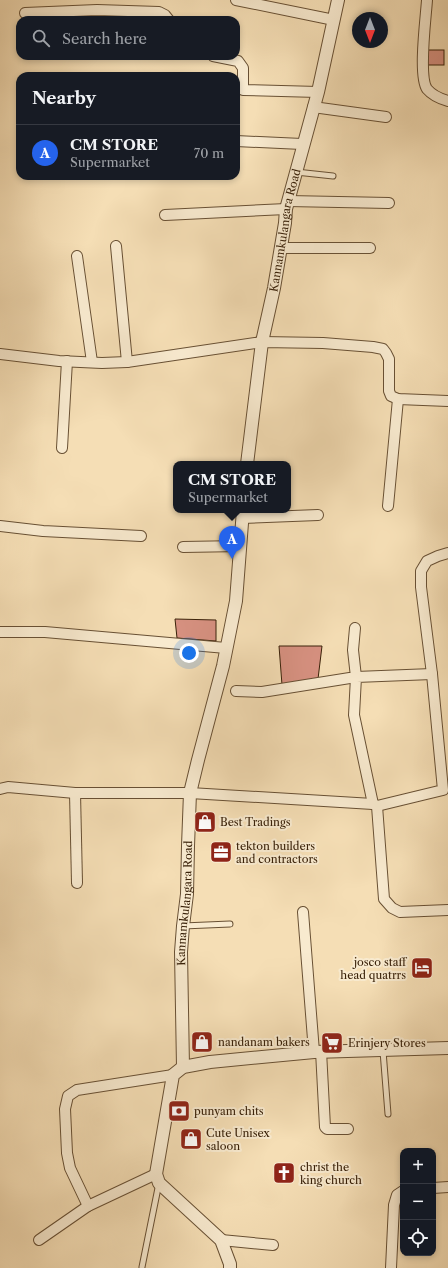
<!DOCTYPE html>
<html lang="en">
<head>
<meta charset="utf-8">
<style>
	:root { --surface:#171b24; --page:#242831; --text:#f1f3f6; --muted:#9ea1a6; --line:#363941; --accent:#2563eb }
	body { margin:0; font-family:"Libre Caslon Text",serif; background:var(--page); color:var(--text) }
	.controls { position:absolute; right:12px; bottom:12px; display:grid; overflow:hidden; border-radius:8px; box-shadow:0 2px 6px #0003 }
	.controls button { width:36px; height:36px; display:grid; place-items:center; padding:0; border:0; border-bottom:1px solid var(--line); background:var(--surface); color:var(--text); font:20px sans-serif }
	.compass { position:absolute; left:352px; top:12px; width:36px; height:36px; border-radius:50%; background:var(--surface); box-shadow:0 2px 6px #0003; rotate:180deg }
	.you { position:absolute; left:189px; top:653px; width:14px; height:14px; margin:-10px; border:3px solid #fff; border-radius:50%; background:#1a73e8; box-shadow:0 0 0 6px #1a73e833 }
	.badge { display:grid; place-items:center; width:26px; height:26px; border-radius:50%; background:var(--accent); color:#fff; font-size:13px; font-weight:700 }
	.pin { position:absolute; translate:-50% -33px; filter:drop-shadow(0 1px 2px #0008) }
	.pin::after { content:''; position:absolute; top:21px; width:14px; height:12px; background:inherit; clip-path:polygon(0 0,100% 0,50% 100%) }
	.popup { position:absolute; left:173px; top:461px; width:118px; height:52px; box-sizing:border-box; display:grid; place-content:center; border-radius:8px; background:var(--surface); filter:drop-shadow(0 1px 3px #0005); font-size:13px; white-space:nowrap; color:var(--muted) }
	.popup b { font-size:15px; color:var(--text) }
	.popup::after { content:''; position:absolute; left:50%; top:100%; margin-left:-8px; border:8px solid transparent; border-top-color:var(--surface) }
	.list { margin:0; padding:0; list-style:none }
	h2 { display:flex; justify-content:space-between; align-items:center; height:52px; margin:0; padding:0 16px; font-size:17px }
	h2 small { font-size:13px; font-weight:400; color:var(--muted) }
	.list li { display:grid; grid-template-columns:26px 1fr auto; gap:12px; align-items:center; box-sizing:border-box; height:56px; padding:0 16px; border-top:1px solid var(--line) }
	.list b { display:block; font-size:15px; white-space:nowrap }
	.list p { margin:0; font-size:13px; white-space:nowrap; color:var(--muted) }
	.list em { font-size:13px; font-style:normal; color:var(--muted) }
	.icon { flex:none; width:22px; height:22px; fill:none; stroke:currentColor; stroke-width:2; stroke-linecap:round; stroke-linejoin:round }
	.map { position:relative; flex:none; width:448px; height:1268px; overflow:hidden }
	.search { position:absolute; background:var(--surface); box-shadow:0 2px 6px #0003; left:16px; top:16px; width:224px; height:44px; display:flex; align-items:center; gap:10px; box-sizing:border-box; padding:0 14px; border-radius:12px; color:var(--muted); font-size:15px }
	.panel { position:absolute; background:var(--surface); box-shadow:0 2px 6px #0003; left:16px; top:72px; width:224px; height:108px; border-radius:12px }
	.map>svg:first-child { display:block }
</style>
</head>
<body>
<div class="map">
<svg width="448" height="1268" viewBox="0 0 448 1268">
	<rect width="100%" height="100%" fill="#f5deb5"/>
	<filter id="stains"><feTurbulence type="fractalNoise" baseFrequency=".005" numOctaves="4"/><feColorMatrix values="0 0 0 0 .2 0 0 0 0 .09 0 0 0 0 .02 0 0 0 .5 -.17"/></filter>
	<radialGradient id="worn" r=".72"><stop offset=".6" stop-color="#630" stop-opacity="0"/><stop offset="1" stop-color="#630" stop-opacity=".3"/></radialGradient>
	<g fill="#d79181" stroke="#392109">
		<rect x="427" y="50" width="17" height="15"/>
		<path d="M175 619 216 620V641L177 638Z"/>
		<path d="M279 646H322L318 679 282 685Z"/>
	</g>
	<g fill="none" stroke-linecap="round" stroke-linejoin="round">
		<g stroke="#685034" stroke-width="7">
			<g id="service">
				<path d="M296 172 333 176"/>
				<path d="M183 926 230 924"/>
				<path d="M383 1051 388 1114"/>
				<path d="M142 1267 159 1183"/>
			</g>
		</g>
		<g stroke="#685034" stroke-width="12">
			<g id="minor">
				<path d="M236 0 334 20"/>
				<path d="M427 0C426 17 418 76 427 89 432 95 441 99 448 101"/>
				<path d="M25 13 97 10 159 12 165 15 169 20"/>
				<path d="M213 56 238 61 243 68V90L318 92"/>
				<path d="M313 107 386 117"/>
				<path d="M236 141 302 144"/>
				<path d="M288 201 389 203"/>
				<path d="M165 215 286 209"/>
				<path d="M116 246 127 362"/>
				<path d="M281 248H370"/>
				<path d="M77 256 92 362"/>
				<path d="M0 354 59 361 102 363 127 362 262 342 323 343 373 347 383 349 386 353 389 359V391L391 396 398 399 448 401"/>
				<path d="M62 448 67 361"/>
				<path d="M388 506 398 399"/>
				<path d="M242 518 318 515"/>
				<path d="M0 526 43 531 141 536"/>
				<path d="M183 547 241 546"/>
				<path d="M0 632H45L226 648"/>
				<path d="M236 691 262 692 356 677 353 650 355 628"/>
				<path d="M0 789 8 787 75 793H190L373 804 377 806 384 899 392 908 400 912 448 910"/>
				<path d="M75 793 77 883"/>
				<path d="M373 804 354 715 356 677 432 674"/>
				<path d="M377 806 443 790 432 674 421 587V571L427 561 438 556 448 553"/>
				<path d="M303 912 314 1052"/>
				<path d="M321 1051 325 1127 327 1129H348"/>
				<path d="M433 1188 448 1187"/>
				<path d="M88 1206 70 1168 67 1153 65 1109 68 1096 77 1090 173 1075"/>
				<path d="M39 1240 88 1206 156 1174"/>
				<path d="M221 1240 273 1245"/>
				<path d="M391 1268 394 1205 397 1195 403 1191"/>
			</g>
		</g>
		<g stroke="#685034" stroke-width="14">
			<g id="tertiary">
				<path id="s1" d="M247 464 262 342 274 288 285 223 286 209 318 92 338 0"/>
				<path id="s2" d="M183 1067 181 952 183 926 187 894 188 846 190 793 198 760 223 666 236 601 243 510"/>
				<path d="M230 1268V1264L221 1240 159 1183 156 1174 173 1075 183 1067 210 1062 314 1052 448 1048"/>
			</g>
		</g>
		<use href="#service" stroke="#f8eacf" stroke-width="5"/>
		<use href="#minor" stroke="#f8eacf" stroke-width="10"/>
		<use href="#tertiary" stroke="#f8eacf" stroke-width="12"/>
	</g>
	<defs>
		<g id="shop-square" transform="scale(1.15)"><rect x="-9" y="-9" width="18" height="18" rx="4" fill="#8f2418" stroke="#f8eacf"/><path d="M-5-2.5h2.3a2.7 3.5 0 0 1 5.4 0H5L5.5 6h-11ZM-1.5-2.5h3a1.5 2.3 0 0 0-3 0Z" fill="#fff"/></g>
		<g id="office-square" transform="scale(1.15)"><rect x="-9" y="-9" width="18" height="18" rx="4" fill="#8f2418" stroke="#f8eacf"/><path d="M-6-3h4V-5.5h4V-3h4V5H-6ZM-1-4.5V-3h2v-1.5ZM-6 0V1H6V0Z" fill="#fff"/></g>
		<g id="hotel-square" transform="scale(1.15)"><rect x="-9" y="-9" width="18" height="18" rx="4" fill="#8f2418" stroke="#f8eacf"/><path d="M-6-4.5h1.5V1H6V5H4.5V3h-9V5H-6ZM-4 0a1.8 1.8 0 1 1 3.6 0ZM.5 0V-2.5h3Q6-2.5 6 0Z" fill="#fff"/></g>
		<g id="supermarket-square" transform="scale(1.15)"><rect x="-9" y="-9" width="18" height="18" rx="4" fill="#8f2418" stroke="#f8eacf"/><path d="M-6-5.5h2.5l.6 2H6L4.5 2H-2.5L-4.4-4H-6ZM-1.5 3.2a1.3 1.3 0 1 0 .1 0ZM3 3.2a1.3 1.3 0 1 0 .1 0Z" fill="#fff"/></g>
		<g id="bank-square" transform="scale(1.15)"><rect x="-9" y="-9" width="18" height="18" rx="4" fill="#8f2418" stroke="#f8eacf"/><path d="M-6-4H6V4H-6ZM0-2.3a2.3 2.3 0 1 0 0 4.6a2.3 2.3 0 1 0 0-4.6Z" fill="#fff"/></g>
		<g id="church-square" transform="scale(1.15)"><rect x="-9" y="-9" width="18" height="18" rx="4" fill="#8f2418" stroke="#f8eacf"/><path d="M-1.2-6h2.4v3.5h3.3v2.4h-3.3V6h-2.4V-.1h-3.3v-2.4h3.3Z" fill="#fff"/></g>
	</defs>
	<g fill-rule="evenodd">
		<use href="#shop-square" x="205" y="822"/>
		<use href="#office-square" x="221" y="852"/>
		<use href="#hotel-square" x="422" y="968"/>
		<use href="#shop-square" x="202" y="1042"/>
		<use href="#supermarket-square" x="332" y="1043"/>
		<use href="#bank-square" x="179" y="1111"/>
		<use href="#shop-square" x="191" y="1139"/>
		<use href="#church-square" x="284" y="1173"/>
	</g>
	<g text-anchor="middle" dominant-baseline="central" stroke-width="4" stroke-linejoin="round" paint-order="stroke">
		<g font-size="11" fill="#392109" stroke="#f8eacf">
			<text stroke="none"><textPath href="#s1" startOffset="237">Kannamkulangara Road</textPath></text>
			<text stroke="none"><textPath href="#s2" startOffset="164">Kannamkulangara Road</textPath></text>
		</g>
		<g font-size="11" fill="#392109" stroke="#f8eacf" text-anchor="start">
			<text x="220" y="822">Best Tradings</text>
			<text x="236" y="846">tekton builders<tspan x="236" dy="13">and contractors</tspan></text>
			<text x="406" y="962" text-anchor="end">josco staff<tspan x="406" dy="13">head quatrrs</tspan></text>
			<text x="218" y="1042">nandanam bakers</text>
			<text x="348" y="1043">Erinjery Stores</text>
			<text x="194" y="1111">punyam chits</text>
			<text x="206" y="1133">Cute Unisex<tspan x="206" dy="13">saloon</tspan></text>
			<text x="300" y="1167">christ the<tspan x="300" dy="13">king church</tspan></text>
		</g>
	</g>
	<rect width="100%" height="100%" filter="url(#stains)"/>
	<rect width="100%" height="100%" fill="url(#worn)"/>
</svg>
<div class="controls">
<button>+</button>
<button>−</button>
<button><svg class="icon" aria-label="locate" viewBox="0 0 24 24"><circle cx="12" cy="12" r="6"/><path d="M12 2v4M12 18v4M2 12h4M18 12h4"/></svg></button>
</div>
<svg class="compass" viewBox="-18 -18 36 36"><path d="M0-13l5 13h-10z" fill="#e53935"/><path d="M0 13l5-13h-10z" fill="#9ea1a6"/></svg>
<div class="you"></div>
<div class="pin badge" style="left:232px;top:559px">A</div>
<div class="popup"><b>CM STORE</b>Supermarket</div>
<div class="search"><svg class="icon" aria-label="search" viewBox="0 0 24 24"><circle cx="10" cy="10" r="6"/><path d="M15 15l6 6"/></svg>Search here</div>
<section class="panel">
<h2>Nearby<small></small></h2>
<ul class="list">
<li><span class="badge">A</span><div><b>CM STORE</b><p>Supermarket</p></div><em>70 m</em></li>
</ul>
</section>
</div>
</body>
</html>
